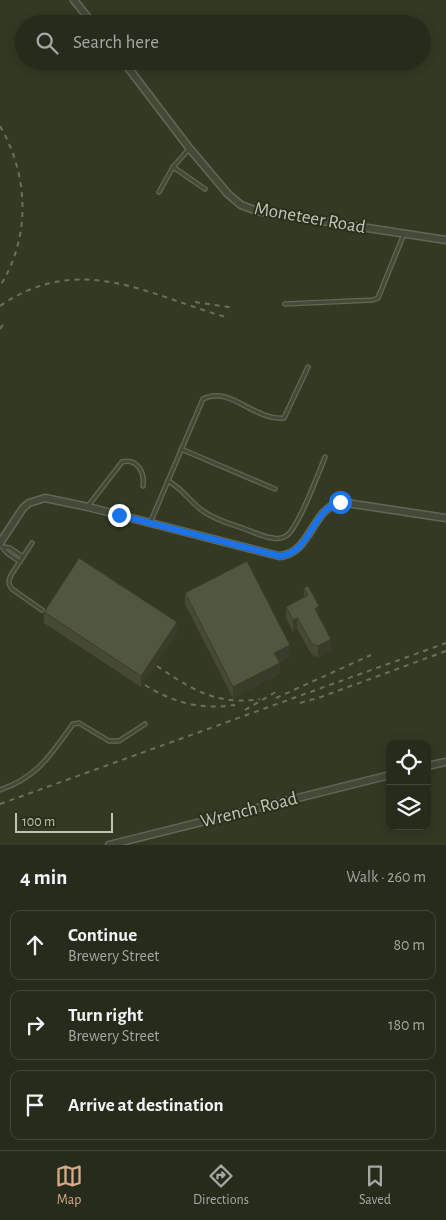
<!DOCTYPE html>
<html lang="en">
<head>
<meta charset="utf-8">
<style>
	:root { --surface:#272b1b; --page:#333728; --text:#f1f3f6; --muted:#a4a7a3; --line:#43473a; --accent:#d6ab8b }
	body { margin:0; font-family:"Alegreya Sans",sans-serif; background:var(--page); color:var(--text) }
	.controls { position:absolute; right:15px; bottom:15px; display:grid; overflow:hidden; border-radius:10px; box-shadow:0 2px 12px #0003 }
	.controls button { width:45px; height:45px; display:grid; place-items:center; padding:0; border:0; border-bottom:1px solid var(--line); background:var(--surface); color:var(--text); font:25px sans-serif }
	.scale { position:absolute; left:15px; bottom:12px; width:98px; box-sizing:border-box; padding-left:5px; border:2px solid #c0c5b3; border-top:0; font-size:14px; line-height:18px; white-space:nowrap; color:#c0c5b3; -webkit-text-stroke:4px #2a2e1d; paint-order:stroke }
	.stop { position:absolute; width:15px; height:15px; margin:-11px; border:4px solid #1a73e8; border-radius:50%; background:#fff }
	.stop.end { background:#1a73e8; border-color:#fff; box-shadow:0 1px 5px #0008 }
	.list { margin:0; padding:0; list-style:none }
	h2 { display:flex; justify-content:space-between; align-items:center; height:65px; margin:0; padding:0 20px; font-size:21px }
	h2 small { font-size:16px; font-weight:400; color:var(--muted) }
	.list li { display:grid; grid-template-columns:32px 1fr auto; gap:15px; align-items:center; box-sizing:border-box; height:70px; margin:0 10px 10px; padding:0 10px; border:1px solid var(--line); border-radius:10px }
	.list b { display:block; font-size:19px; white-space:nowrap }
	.list p { margin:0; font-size:16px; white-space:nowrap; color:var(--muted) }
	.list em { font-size:16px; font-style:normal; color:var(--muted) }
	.icon { flex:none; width:28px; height:28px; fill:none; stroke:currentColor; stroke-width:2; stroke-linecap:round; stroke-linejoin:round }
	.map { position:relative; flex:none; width:446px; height:845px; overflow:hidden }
	.search { position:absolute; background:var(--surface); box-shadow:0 2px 12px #0003; left:15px; right:15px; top:15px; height:55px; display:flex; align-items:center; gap:12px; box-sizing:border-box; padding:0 18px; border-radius:28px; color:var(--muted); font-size:19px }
	.sheet { height:305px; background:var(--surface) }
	nav { display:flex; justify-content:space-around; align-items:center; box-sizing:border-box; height:70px; border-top:1px solid var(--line); background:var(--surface); font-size:14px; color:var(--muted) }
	nav a { display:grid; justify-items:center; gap:2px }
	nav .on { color:var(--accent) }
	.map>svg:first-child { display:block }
</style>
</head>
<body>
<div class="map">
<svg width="446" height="845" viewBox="0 0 446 845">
	<rect width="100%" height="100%" fill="#343924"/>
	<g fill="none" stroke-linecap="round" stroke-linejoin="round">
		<g stroke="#636756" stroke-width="5.5">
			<g id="service">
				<path d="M173 167 205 189"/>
				<path d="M159 192 173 167 189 149"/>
				<path d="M285 304 373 300 378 298 404 234"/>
				<path d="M181 449 275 489"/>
				<path d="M168 481C182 488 190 502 203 511 215 520 231 524 245 529 256 533 275 543 286 536 298 529 319 472 325 457"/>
				<path d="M88 506 122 462C137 458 145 472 143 486"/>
				<path d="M150 523 203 399C230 385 254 421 284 418L308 367"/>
				<path d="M32 543 11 575C8 581 8 584 12 589L42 610"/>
				<path d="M0 544 7 553 20 562"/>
				<path d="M4 547 10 548 23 557"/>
				<path d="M0 790C39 776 50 755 73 724L79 723 109 741H119L145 724"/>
			</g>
		</g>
		<g stroke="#636756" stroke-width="9">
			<g id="minor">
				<path d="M74 0 93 24"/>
				<path d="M123 61 190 149 228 194 241 205 257 211 446 240"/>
				<path d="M0 543 23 508 29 503 45 498 88 507 279 556C311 554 311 510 340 502L446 518"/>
				<path d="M427 766 446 762"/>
				<path d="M109 845 390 775"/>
			</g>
		</g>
		<use href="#service" stroke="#454938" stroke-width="3"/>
		<use href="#minor" stroke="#454938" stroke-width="6"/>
		<g stroke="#6b705a" stroke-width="2" stroke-dasharray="5 5" stroke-linecap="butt">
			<path d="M0 126C29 176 31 237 0 286"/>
			<path d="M195 302 234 308"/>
			<path d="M0 306C80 251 148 295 229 318"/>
			<path d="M0 329 5 322"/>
			<path d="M157 666C191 689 217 706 260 699"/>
			<path d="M145 685C173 703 202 710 235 705"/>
			<path d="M276 698 371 655"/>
			<path d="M300 703 321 697 446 651"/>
			<path d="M245 710 279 690"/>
			<path d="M0 804 446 643"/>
		</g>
	</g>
	<g fill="#464a35">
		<path d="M304 588 319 617 331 651 318 657 312 655 297 629 293 632 286 618V607L304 597Z"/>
		<path d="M185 593 290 656 279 662 280 674 233 698 185 604Z"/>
		<path d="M44 612 177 633 141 687 44 623Z"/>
	</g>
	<g fill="#393c2b">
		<path d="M319 606V617L315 609Z"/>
		<path d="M297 618V629L293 632V620Z"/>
		<path d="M177 622V633L141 687V676Z"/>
		<path d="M331 639V651L318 657V646Z"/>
		<path d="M290 645V656L274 664V653Z"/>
		<path d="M280 663V674L233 698V687Z"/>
	</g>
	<g fill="#51563e" stroke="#393c2b">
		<path d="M79 558 177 622 141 676 44 612Z"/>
		<path d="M247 561 290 645 274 653 280 663 233 687 185 593Z"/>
		<path d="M308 586 319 606 315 609 331 639 318 646 312 644 297 618 293 620 286 607 308 595 304 588Z"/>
	</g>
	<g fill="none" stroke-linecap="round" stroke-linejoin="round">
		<path stroke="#1a73e8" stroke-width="6" d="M119 515 279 556C311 554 311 510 340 502"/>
	</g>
	<g text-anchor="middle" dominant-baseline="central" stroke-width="4" stroke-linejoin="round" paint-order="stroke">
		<g font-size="19" fill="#c0c5b3" stroke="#2a2e1d">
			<text transform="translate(310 218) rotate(10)">Moneteer Road</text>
			<text transform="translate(249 810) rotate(-14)">Wrench Road</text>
		</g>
	</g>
</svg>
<div class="controls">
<button><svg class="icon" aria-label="locate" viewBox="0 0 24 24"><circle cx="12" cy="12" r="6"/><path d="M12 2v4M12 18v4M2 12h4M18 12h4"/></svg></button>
<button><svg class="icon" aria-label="layers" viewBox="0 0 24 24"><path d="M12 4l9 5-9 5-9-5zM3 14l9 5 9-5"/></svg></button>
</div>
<div class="scale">100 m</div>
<div class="stop" style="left:340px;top:502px"></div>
<div class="stop end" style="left:119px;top:515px"></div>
<div class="search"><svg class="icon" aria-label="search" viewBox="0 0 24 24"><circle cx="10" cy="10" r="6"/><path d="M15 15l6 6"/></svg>Search here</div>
</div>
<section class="sheet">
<h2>4 min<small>Walk · 260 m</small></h2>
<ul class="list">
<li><svg class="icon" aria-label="ahead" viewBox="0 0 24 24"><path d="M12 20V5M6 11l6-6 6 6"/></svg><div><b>Continue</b><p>Brewery Street</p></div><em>80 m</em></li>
<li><svg class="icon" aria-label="right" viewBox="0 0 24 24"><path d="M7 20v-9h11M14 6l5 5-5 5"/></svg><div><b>Turn right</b><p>Brewery Street</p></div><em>180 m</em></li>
<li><svg class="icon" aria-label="arrive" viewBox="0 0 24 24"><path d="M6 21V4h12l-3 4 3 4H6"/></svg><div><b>Arrive at destination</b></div></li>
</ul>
</section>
<nav>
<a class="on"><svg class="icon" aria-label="map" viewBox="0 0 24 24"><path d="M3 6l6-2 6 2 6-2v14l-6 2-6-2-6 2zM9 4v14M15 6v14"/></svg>Map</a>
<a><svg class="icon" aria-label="directions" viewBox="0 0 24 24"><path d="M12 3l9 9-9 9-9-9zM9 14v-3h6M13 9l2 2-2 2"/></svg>Directions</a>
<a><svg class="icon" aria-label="saved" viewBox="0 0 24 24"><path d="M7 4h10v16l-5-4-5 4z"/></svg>Saved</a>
</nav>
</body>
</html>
